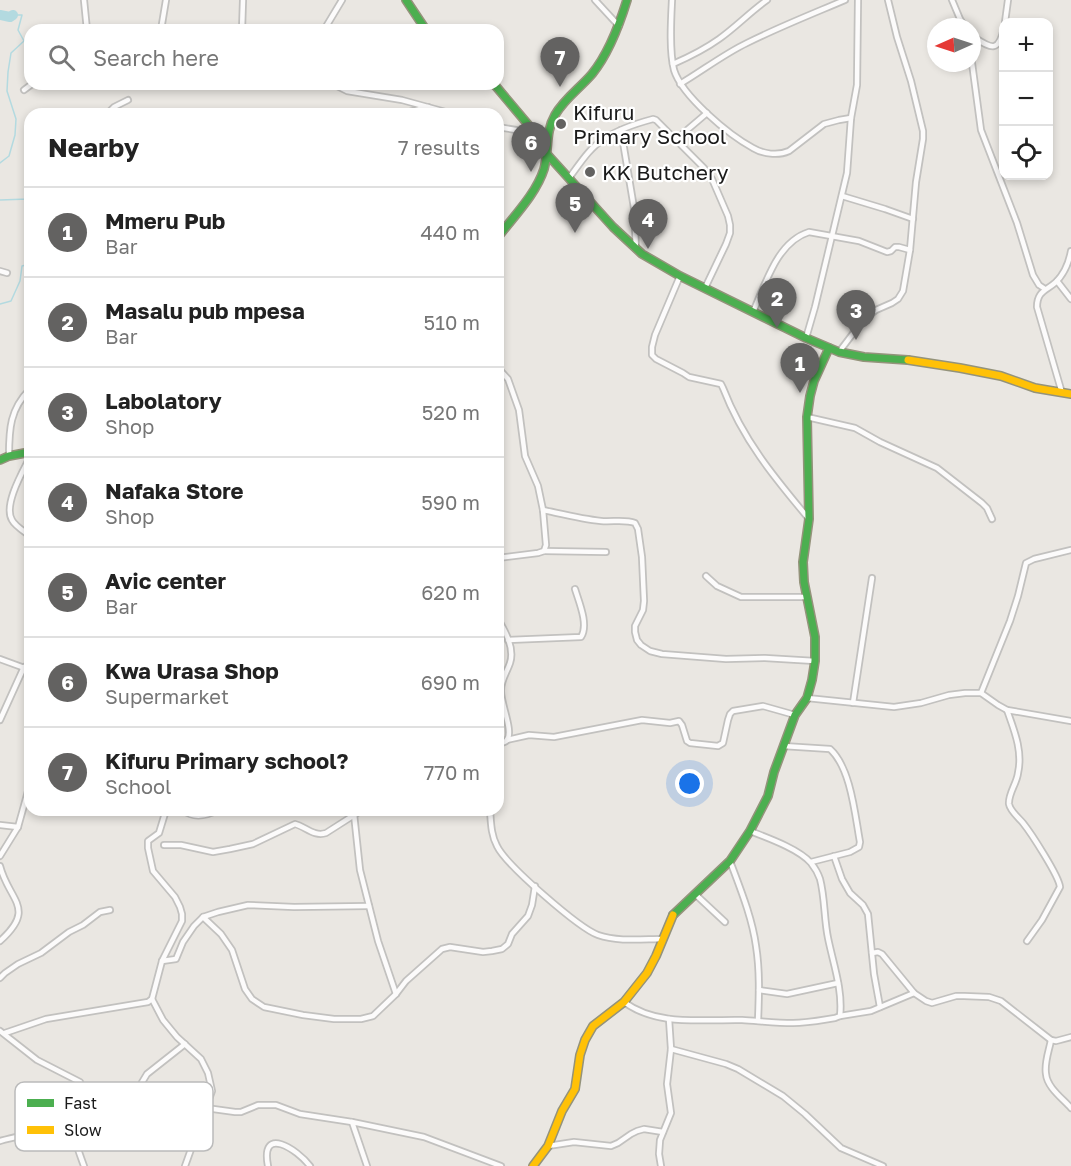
<!DOCTYPE html>
<html lang="en">
<head>
<meta charset="utf-8">
<style>
	:root { --surface:#fff; --page:#f6f6f6; --text:#222; --muted:#767676; --line:#e0e0e0; --accent:#636261 }
	body { margin:0; font-family:"Golos Text",sans-serif; background:var(--page); color:var(--text) }
	.controls { position:absolute; right:18px; top:18px; display:grid; overflow:hidden; border-radius:12px; box-shadow:0 3px 9px #0003 }
	.controls button { width:54px; height:54px; display:grid; place-items:center; padding:0; border:0; border-bottom:2px solid var(--line); background:var(--surface); color:var(--text); font:30px sans-serif }
	.compass { position:absolute; left:927px; top:18px; width:54px; height:54px; border-radius:50%; background:var(--surface); box-shadow:0 3px 9px #0003; rotate:267deg }
	.you { position:absolute; left:690px; top:784px; width:21px; height:21px; margin:-15px; border:4px solid #fff; border-radius:50%; background:#1a73e8; box-shadow:0 0 0 9px #1a73e833 }
	.badge { display:grid; place-items:center; width:39px; height:39px; border-radius:50%; background:var(--accent); color:#fff; font-size:20px; font-weight:700 }
	.pin { position:absolute; translate:-50% -50px; filter:drop-shadow(0 2px 3px #0008) }
	.pin::after { content:''; position:absolute; top:32px; width:21px; height:18px; background:inherit; clip-path:polygon(0 0,100% 0,50% 100%) }
	.list { margin:0; padding:0; list-style:none }
	h2 { display:flex; justify-content:space-between; align-items:center; height:78px; margin:0; padding:0 24px; font-size:26px }
	h2 small { font-size:20px; font-weight:400; color:var(--muted) }
	.list li { display:grid; grid-template-columns:39px 1fr auto; gap:18px; align-items:center; box-sizing:border-box; height:90px; padding:0 24px; border-top:2px solid var(--line) }
	.list b { display:block; font-size:22px; white-space:nowrap }
	.list p { margin:0; font-size:20px; white-space:nowrap; color:var(--muted) }
	.list em { font-size:20px; font-style:normal; color:var(--muted) }
	.icon { flex:none; width:33px; height:33px; fill:none; stroke:currentColor; stroke-width:2; stroke-linecap:round; stroke-linejoin:round }
	.map { position:relative; flex:none; width:1071px; height:1166px; overflow:hidden }
	.search { position:absolute; background:var(--surface); box-shadow:0 3px 9px #0003; left:24px; top:24px; width:480px; height:66px; display:flex; align-items:center; gap:15px; box-sizing:border-box; padding:0 21px; border-radius:18px; color:var(--muted); font-size:22px }
	.panel { position:absolute; background:var(--surface); box-shadow:0 3px 9px #0003; left:24px; top:108px; width:480px; height:708px; border-radius:18px }
	.map>svg:first-child { display:block }
</style>
</head>
<body>
<div class="map">
<svg width="1071" height="1166" viewBox="0 0 1071 1166">
	<rect width="100%" height="100%" fill="#eae7e2"/>
	<g fill="none" stroke-linecap="round" stroke-linejoin="round">
		<g stroke="#b3dae0" stroke-width="1.5">
			<path d="M0 163 9 156 15 135 16 119 7 91 8 72 11 53 24 41 18 30 22 15H13"/>
			<path d="M0 200 28 199 30 197"/>
			<path d="M0 304 11 301 20 281 22 266 30 264"/>
		</g>
		<path stroke="#b3dae0" stroke-width="10" d="M0 15 10 17 13 15"/>
		<g stroke="#c2c1bf" stroke-width="8">
			<g id="street">
				<path d="M84 0 87 30"/>
				<path d="M595 0 619 26"/>
				<path d="M672 0C671 20 669 51 674 70 682 96 729 135 753 148 763 154 778 156 789 151L824 124 839 120 851 118"/>
				<path d="M952 0 960 19 965 27"/>
				<path d="M1005 22 1008 0"/>
				<path d="M161 30 166 0"/>
				<path d="M242 30 243 0"/>
				<path d="M324 30 342 0"/>
				<path d="M972 36C990 47 998 55 1004 28"/>
				<path d="M972 63 981 130 1017 223 1033 275 1039 285 1045 289"/>
				<path d="M673 64C689 57 705 49 719 39 736 27 750 12 767 0"/>
				<path d="M333 84 347 91 402 100 453 114"/>
				<path d="M680 84C702 71 724 54 747 43 779 27 812 14 845 0"/>
				<path d="M24 90 32 84"/>
				<path d="M107 114 114 107 128 100"/>
				<path d="M401 114 428 107"/>
				<path d="M498 127 534 133"/>
				<path d="M621 130 634 208 636 249"/>
				<path d="M673 137 704 168 712 179 728 216 730 225V233L726 244 705 288"/>
				<path d="M569 178C579 165 589 148 604 139 617 130 638 123 653 119L656 120 673 137 680 136 707 113"/>
				<path d="M842 196 885 209 913 219"/>
				<path d="M0 271 7 273"/>
				<path d="M680 276 655 335 652 347V355L656 359 683 373 689 377 721 384 723 388C743 440 774 477 809 519"/>
				<path d="M1057 281 1071 299"/>
				<path d="M753 312C766 283 777 242 809 232L859 241 887 252 891 251 895 247H899L910 250"/>
				<path d="M806 338 815 307 847 173 851 118 857 85 858 0"/>
				<path d="M839 352 864 319 876 310 892 303 898 299 903 291 910 250 916 182 923 139V131L911 81 897 37 888 0"/>
				<path d="M498 368 508 379 519 410 525 456 538 486 543 510 546 545 544 551 538 553 498 558"/>
				<path d="M1062 393 1037 307C1037 291 1046 291 1056 282 1064 274 1069 262 1071 251"/>
				<path d="M807 417 855 428 880 442 937 468 982 503 987 508 992 519"/>
				<path d="M9 456C9 429 10 409 30 389"/>
				<path d="M30 457C23 471 3 505 12 520 15 526 25 532 30 536"/>
				<path d="M543 510C562 514 582 519 601 521 613 522 625 519 635 523L638 529 642 557 644 601 643 610 635 626V632L637 640 641 645 650 651 662 654 726 659 765 658 815 661"/>
				<path d="M544 551 606 552"/>
				<path d="M706 576 717 586 741 597H807"/>
				<path d="M498 619C505 631 515 648 510 663 507 672 501 680 501 690 500 702 514 731 507 740 505 743 501 743 498 743"/>
				<path d="M508 640 581 637C589 625 579 602 575 589"/>
				<path d="M0 659 30 670"/>
				<path d="M981 693 1010 621 1018 596 1026 563 1034 559 1071 550"/>
				<path d="M807 698 894 707 921 703 949 695 965 693H981L998 705 1007 710 1071 721"/>
				<path d="M853 703 872 578"/>
				<path d="M1007 710C1014 730 1023 751 1018 773 1017 783 1008 794 1009 804 1010 811 1019 818 1023 823 1031 833 1059 876 1060 887L1042 920 1027 941"/>
				<path d="M0 720 24 667"/>
				<path d="M507 740 529 735 554 737 642 720 670 723 679 721 682 725 687 741 690 743 718 746 723 743 728 720 730 714 733 711 763 706 795 715"/>
				<path d="M783 746 830 749C851 768 855 815 860 842L859 847 850 852 811 862"/>
				<path d="M183 810C194 819 206 816 218 810"/>
				<path d="M490 810C491 823 491 835 497 846 506 865 579 928 598 935 618 942 643 939 663 939"/>
				<path d="M354 814 360 870 378 941 396 994"/>
				<path d="M0 825 18 827"/>
				<path d="M164 845H181L213 852 230 849 253 844 295 824C306 827 314 837 326 833L362 810"/>
				<path d="M0 856 18 827 30 784"/>
				<path d="M834 856 842 879 850 893 863 905 868 914 874 974 880 1007"/>
				<path d="M730 861C740 888 752 917 756 946 760 971 759 996 758 1021"/>
				<path d="M0 866C9 901 37 908 0 941"/>
				<path d="M695 894 725 922"/>
				<path d="M203 917 221 934 232 950 245 989 252 999 264 1007 303 1015 334 1019H361L373 1016 396 994 406 981 442 949 450 947 483 952 492 951 502 949 508 944 512 934 528 916 532 905 535 886"/>
				<path d="M872 953 878 952 882 954 914 993 926 1001 932 1003 956 996H964L989 997 1001 1001 1051 1040 1056 1041 1071 1037"/>
				<path d="M162 961 176 959 183 942 194 926 203 917 218 912 248 905 294 907 369 906"/>
				<path d="M0 978 5 973 18 964 41 953 69 932 83 925 100 912 110 910"/>
				<path d="M759 990 787 994 838 983"/>
				<path d="M152 999 163 1020 177 1037 201 1059 208 1073 212 1091 185 1166"/>
				<path d="M624 1002C658 1027 703 1019 742 1020 759 1021 776 1023 793 1023 807 1023 822 1020 835 1018L840 1016C843 990 833 963 828 938 824 919 825 898 820 879 818 873 815 868 811 863 799 849 768 838 750 831"/>
				<path d="M840 1016 871 1011 914 993"/>
				<path d="M0 1031 37 1060 80 1082C87 1094 74 1106 73 1118 71 1133 79 1152 84 1166"/>
				<path d="M5 1033 46 1019 148 1002 152 999 162 961 182 921V914L180 907 175 897 153 871 148 848V841L159 833 166 810"/>
				<path d="M1051 1040C1049 1051 1044 1063 1046 1074 1047 1087 1062 1098 1071 1108"/>
				<path d="M671 1049 726 1064 738 1069 783 1096 805 1114 841 1148 883 1166"/>
				<path d="M206 1108 235 1112H241L258 1105H276L300 1114 352 1122 424 1137 501 1166"/>
				<path d="M352 1122 367 1166"/>
				<path d="M74 1135 125 1126 127 1123 132 1099 147 1074 185 1044"/>
				<path d="M0 1141C24 1134 50 1132 72 1120"/>
				<path d="M548 1146 574 1142 611 1146 618 1143 631 1134 637 1131 644 1129 663 1132"/>
				<path d="M268 1166C260 1125 297 1149 310 1166"/>
				<path d="M661 1166 659 1154 660 1140 671 1113 667 1084 671 1049 669 1019"/>
			</g>
		</g>
		<g stroke="#94937b" stroke-width="10">
			<g id="fast">
				<path d="M406 0 426 30"/>
				<path d="M494 84 536 134 547 141"/>
				<path d="M546 153 613 227 642 254 680 276 806 338 839 352 864 357 908 360"/>
				<path d="M498 237C514 216 536 194 544 169 549 151 545 132 555 115 564 99 580 88 592 74 609 53 619 26 627 0"/>
				<path d="M0 460 9 456 30 452"/>
				<path d="M673 915 730 861 750 831 768 796 774 772 795 715 807 698 812 680 815 661V637L804 582 803 562 809 519 807 417 810 396 814 381 829 348"/>
			</g>
		</g>
		<g stroke="#94937b" stroke-width="10">
			<g id="slow">
				<path d="M908 360 960 368 1001 376 1035 388 1071 394"/>
				<path d="M533 1166 548 1146 562 1111 575 1089 580 1055 585 1040 593 1026 624 1002 647 973 656 956 673 915"/>
			</g>
		</g>
		<use href="#street" stroke="#fcfbfb" stroke-width="4.5"/>
		<use href="#fast" stroke="#4caf50" stroke-width="7"/>
		<use href="#slow" stroke="#ffc107" stroke-width="7"/>
	</g>
	<g fill="#636261" stroke="#fff" stroke-width="2">
		<circle cx="561" cy="124" r="6"/>
		<circle cx="590" cy="172" r="6"/>
	</g>
	<g text-anchor="middle" dominant-baseline="central" stroke-width="4.5" stroke-linejoin="round" paint-order="stroke">
		<g font-size="21" fill="#1b1b1b" stroke="#fff" text-anchor="start">
			<text x="573" y="112">Kifuru<tspan x="573" dy="24">Primary School</tspan></text>
			<text x="602" y="172">KK Butchery</text>
		</g>
	</g>
	<rect x="15" y="1082" width="198" height="69" rx="9" fill="#fff" stroke="#bbb" stroke-width="1.5"/>
	<rect x="27" y="1099" width="27" height="8" fill="#4caf50"/>
	<rect x="27" y="1126" width="27" height="8" fill="#ffc107"/>
	<g font-size="16" fill="#1b1b1b">
		<text x="64" y="1109">Fast</text>
		<text x="64" y="1136">Slow</text>
	</g>
</svg>
<div class="controls">
<button>+</button>
<button>−</button>
<button><svg class="icon" aria-label="locate" viewBox="0 0 24 24"><circle cx="12" cy="12" r="6"/><path d="M12 2v4M12 18v4M2 12h4M18 12h4"/></svg></button>
</div>
<svg class="compass" viewBox="-18 -18 36 36"><path d="M0-13l5 13h-10z" fill="#e53935"/><path d="M0 13l5-13h-10z" fill="#767676"/></svg>
<div class="you"></div>
<div class="pin badge" style="left:800px;top:393px">1</div>
<div class="pin badge" style="left:777px;top:328px">2</div>
<div class="pin badge" style="left:856px;top:340px">3</div>
<div class="pin badge" style="left:648px;top:249px">4</div>
<div class="pin badge" style="left:575px;top:233px">5</div>
<div class="pin badge" style="left:531px;top:172px">6</div>
<div class="pin badge" style="left:560px;top:87px">7</div>
<div class="search"><svg class="icon" aria-label="search" viewBox="0 0 24 24"><circle cx="10" cy="10" r="6"/><path d="M15 15l6 6"/></svg>Search here</div>
<section class="panel">
<h2>Nearby<small>7 results</small></h2>
<ul class="list">
<li><span class="badge">1</span><div><b>Mmeru Pub</b><p>Bar</p></div><em>440 m</em></li>
<li><span class="badge">2</span><div><b>Masalu pub mpesa</b><p>Bar</p></div><em>510 m</em></li>
<li><span class="badge">3</span><div><b>Labolatory</b><p>Shop</p></div><em>520 m</em></li>
<li><span class="badge">4</span><div><b>Nafaka Store</b><p>Shop</p></div><em>590 m</em></li>
<li><span class="badge">5</span><div><b>Avic center</b><p>Bar</p></div><em>620 m</em></li>
<li><span class="badge">6</span><div><b>Kwa Urasa Shop</b><p>Supermarket</p></div><em>690 m</em></li>
<li><span class="badge">7</span><div><b>Kifuru Primary school?</b><p>School</p></div><em>770 m</em></li>
</ul>
</section>
</div>
</body>
</html>
